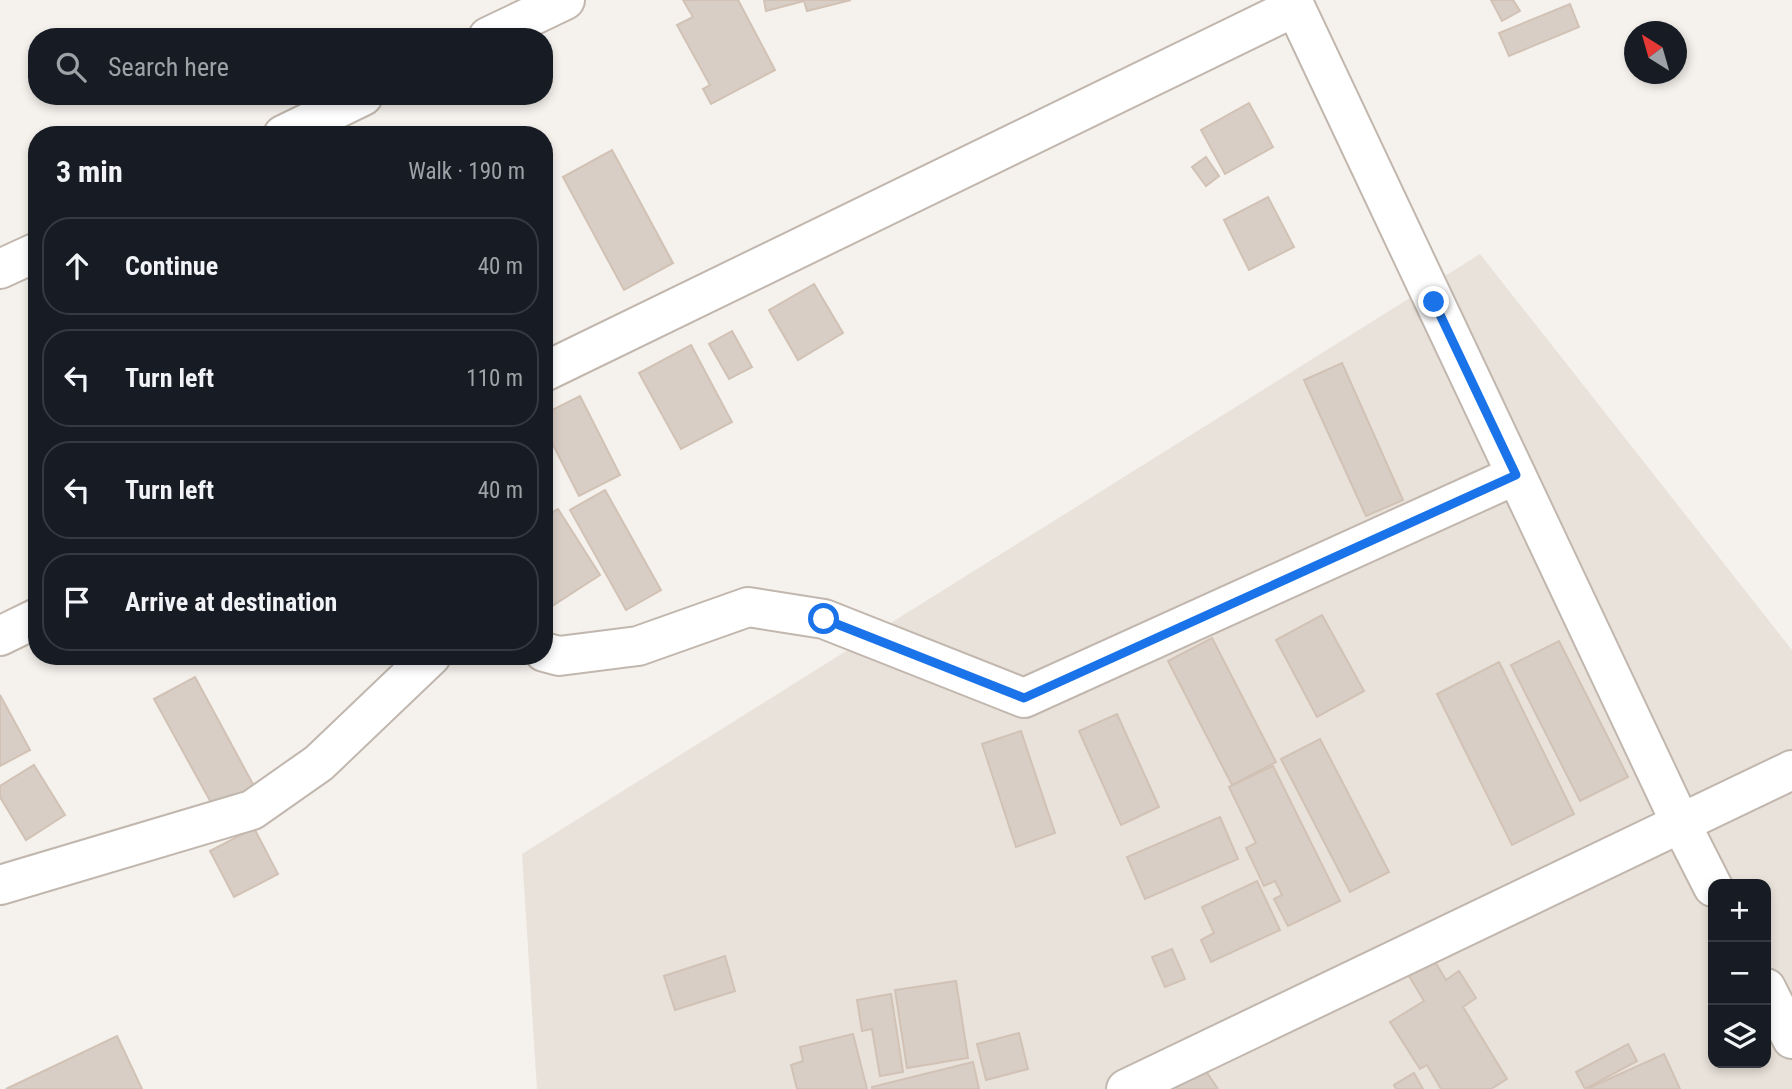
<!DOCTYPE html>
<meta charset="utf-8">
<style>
:root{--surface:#171b24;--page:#20242c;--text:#f1f3f6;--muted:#9ea1a6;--line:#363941}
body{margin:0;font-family:"Roboto Condensed",sans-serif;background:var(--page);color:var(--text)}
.controls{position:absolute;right:21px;bottom:21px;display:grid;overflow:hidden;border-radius:14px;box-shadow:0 4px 10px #0003}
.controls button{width:63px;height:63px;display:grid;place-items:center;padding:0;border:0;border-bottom:2px solid var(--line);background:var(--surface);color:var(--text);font:35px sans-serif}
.compass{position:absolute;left:1624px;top:21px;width:63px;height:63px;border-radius:50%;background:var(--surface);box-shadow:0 4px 10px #0003;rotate:323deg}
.stop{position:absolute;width:21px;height:21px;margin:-16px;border:5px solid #1a73e8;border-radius:50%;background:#fff}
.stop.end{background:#1a73e8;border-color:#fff;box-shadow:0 2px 7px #0008}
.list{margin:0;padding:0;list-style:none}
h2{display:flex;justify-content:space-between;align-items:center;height:91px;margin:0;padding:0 28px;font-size:30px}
h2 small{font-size:23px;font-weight:400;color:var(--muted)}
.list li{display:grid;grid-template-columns:46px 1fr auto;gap:21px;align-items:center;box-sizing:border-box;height:98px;margin:0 14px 14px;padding:0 14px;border:2px solid var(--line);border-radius:28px}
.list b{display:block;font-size:26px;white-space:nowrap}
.list em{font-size:23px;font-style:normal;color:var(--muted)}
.icon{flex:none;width:38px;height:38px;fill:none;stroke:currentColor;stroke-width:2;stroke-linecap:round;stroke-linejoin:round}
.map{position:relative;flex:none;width:1792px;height:1089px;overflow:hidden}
.search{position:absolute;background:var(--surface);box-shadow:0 4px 10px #0003;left:28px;top:28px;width:525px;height:77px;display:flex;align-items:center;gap:18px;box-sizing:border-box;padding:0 24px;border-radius:28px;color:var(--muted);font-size:26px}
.panel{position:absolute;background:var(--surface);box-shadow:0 4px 10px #0003;left:28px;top:126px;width:525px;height:539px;border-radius:28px}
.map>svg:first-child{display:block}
</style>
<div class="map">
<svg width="1792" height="1089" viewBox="0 0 1792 1089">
<rect width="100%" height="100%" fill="#f5f1ec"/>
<!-- residential -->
<path fill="#e9e2da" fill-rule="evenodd" d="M1480,254l312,396v439h-1255l-15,-235zM1713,884h53v179h-53z"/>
<!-- building -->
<g fill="#d9cec5" stroke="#d1c2b5" stroke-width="2">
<path d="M683,0h55l37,70 -64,34 -8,-15 7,-4 -33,-60 16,-8z"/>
<path d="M764,0h87l-44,11 -3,-10 -38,10z"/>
<path d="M1491,0h22l7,11 -18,10z"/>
<path d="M1570,4l9,23 -70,29 -10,-23z"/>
<path d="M1249,103l24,44 -48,27 -24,-44z"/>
<path d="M612,150l61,113 -49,27 -61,-113z"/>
<path d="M1206,157l13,19 -13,10 -14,-19z"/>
<path d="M1268,197l26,50 -45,23 -25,-50z"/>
<path d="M814,284l29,49 -45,27 -29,-50z"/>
<path d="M732,331l20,36 -23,12 -20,-35z"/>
<path d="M691,345l41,77 -51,27 -42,-76z"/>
<path d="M1342,363l61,137 -37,16 -62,-136z"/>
<path d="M580,396l40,79 -41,21 -35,-69v-13z"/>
<path d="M605,490l56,100 -35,20 -56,-100z"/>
<path d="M558,509l42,66 -51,33 -5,-8v-83z"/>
<path d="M1322,615l42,76 -47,26 -41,-77z"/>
<path d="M1212,638l64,124 -44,23 -64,-124z"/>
<path d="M1559,641l69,136 -48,24 -69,-136z"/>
<path d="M1499,662l75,152 -62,31 -75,-151z"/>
<path d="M195,677l59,109 -40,22 -60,-109z"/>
<path d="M0,695l30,55 -30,16z"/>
<path d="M1117,714l42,93 -38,18 -42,-94z"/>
<path d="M1021,731l34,102 -39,14 -34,-103z"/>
<path d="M1320,739l69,133 -39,20 -69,-133z"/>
<path d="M34,765l31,50 -39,25 -26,-43v-11z"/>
<path d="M1273,766l67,135 -52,25 -14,-27 8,-4 -7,-14 -11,5 -18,-38 10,-5 -27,-56z"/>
<path d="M1220,817l18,42 -93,40 -18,-42z"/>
<path d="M254,828l24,46 -44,23 -24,-46z"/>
<path d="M1257,881l23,49 -69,32 -10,-22 13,-7 -12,-26z"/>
<path d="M1172,949l13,30 -20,8 -13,-30z"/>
<path d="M1428,950l18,30 13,-9 17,27 -13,9 44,72 -16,10h-50l-14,-24 -7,4 -30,-47 34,-21 -21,-35z"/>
<path d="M725,956l10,35 -60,19 -11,-34z"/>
<path d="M956,981l12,77 -61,10 -12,-78z"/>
<path d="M891,994l12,78 -23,4 -8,-47 -10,2 -5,-31z"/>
<path d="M1019,1033l9,36 -42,11 -9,-36z"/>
<path d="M853,1034l14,55h-70l-6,-24 12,-4 -3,-14z"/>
<path d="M117,1036l25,53h-136z"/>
<path d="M1628,1044l9,17 -52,28 -9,-17z"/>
<path d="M1664,1054l16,35h-91v-1z"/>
<path d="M1199,1061l19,28h-40l-7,-10z"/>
<path d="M973,1062l6,27h-107v-2z"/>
<path d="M1414,1073l9,16h-27l-2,-4z"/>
</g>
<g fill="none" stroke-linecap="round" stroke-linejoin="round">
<!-- minor casing -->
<g stroke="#c1b7ae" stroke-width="42">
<g id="minor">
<path d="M1292,0l389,824 32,63"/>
<path d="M488,37l77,-37"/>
<path d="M283,135l80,-39"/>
<path d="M0,269l37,-17"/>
<path d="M544,372l751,-365"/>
<path d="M0,636l37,-18"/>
<path d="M544,652l15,4 79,-10 110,-39 76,12 200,79 492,-223"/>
<path d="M0,885l252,-75 67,-47 112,-107"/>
<path d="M1766,988l26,51"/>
<path d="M1126,1089l666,-319"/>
</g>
</g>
<!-- minor -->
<use href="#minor" stroke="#fff" stroke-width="38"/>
</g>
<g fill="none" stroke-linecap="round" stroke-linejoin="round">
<!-- route -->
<path stroke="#1a73e8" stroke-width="9" d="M824,619l200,79 492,-223 -82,-173"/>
</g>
</svg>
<div class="controls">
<button>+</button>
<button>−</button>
<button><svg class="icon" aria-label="layers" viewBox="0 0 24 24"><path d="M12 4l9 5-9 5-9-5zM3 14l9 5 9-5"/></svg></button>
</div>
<svg class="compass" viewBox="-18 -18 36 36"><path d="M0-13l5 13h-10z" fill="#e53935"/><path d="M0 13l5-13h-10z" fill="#9ea1a6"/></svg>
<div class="stop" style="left:824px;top:619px"></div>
<div class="stop end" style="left:1434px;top:302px"></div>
<div class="search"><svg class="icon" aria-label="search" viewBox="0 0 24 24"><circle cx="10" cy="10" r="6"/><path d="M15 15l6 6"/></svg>Search here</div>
<section class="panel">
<h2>3 min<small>Walk · 190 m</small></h2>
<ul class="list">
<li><svg class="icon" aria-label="ahead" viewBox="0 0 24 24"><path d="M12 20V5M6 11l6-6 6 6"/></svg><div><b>Continue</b></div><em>40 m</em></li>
<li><svg class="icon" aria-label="left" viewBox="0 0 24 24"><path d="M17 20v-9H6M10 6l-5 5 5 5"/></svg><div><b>Turn left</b></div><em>110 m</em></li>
<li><svg class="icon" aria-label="left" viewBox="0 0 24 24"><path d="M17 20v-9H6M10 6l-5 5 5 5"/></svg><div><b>Turn left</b></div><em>40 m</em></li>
<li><svg class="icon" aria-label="arrive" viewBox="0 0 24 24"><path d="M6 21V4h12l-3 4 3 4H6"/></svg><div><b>Arrive at destination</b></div></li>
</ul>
</section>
</div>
